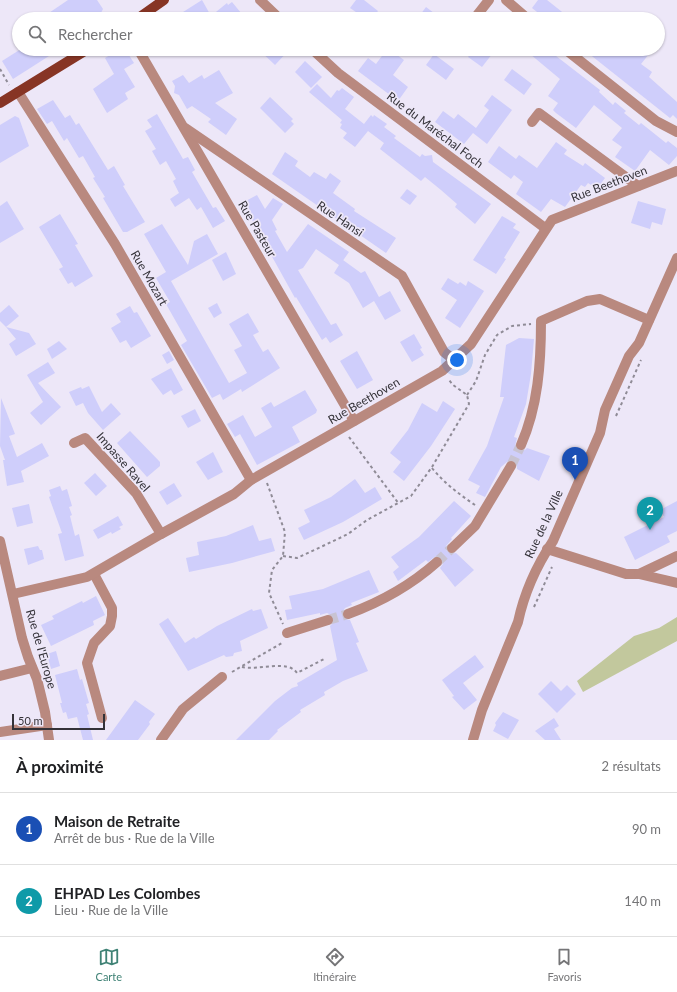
<!DOCTYPE html>
<html lang="fr">
<meta charset="utf-8">
<style>
:root{--surface:#fff;--page:#f6f6f6;--text:#202124;--muted:#757577;--line:#e0e0e0;--accent:#3f8275}
body{margin:0;font-family:Lato,sans-serif;background:var(--page);color:var(--text)}
.scale{position:absolute;left:12px;bottom:10px;width:93px;box-sizing:border-box;padding-left:4px;border:2px solid #343238;border-top:0;font-size:11px;line-height:14px;white-space:nowrap;color:#343238;-webkit-text-stroke:3px #ede7f8;paint-order:stroke}
.you{position:absolute;left:457px;top:360px;width:14px;height:14px;margin:-10px;border:3px solid #fff;border-radius:50%;background:#1a73e8;box-shadow:0 0 0 6px #1a73e833}
.badge{display:grid;place-items:center;width:26px;height:26px;border-radius:50%;background:var(--accent);color:#fff;font-size:13px;font-weight:700}
.pin{position:absolute;translate:-50% -33px;filter:drop-shadow(0 1px 2px #0008)}
.pin::after{content:'';position:absolute;top:21px;width:14px;height:12px;background:inherit;clip-path:polygon(0 0,100% 0,50% 100%)}
.list{margin:0;padding:0;list-style:none}
h2{display:flex;justify-content:space-between;align-items:center;height:52px;margin:0;padding:0 16px;font-size:17px}
h2 small{font-size:13px;font-weight:400;color:var(--muted)}
.list li{display:grid;grid-template-columns:26px 1fr auto;gap:12px;align-items:center;box-sizing:border-box;height:72px;padding:0 16px;border-top:1px solid var(--line)}
.list b{display:block;font-size:15px;white-space:nowrap}
.list p{margin:0;font-size:13px;white-space:nowrap;color:var(--muted)}
.list em{font-size:13px;font-style:normal;color:var(--muted)}
.icon{flex:none;width:22px;height:22px;fill:none;stroke:currentColor;stroke-width:2;stroke-linecap:round;stroke-linejoin:round}
.map{position:relative;flex:none;width:677px;height:740px;overflow:hidden}
.search{position:absolute;background:var(--surface);box-shadow:0 1px 3px #0004;left:12px;right:12px;top:12px;height:44px;display:flex;align-items:center;gap:10px;box-sizing:border-box;padding:0 14px;border-radius:22px;color:var(--muted);font-size:15px}
.sheet{height:196px;background:var(--surface)}
nav{display:flex;justify-content:space-around;align-items:center;box-sizing:border-box;height:56px;border-top:1px solid var(--line);background:var(--surface);font-size:11px;color:var(--muted)}
nav a{display:grid;justify-items:center;gap:2px}
nav .on{color:var(--accent)}
.map>svg:first-child{display:block}
</style>
<div class="map">
<svg width="677" height="740" viewBox="0 0 677 740">
<rect width="100%" height="100%" fill="#ede7f8"/>
<!-- green -->
<path fill="#c2c89d" d="M677,617v24l-94,51 -6,-11 57,-45 25,-8z"/>
<!-- building -->
<g fill="#cfcefb">
<path d="M68,0h29l6,9 -5,10h-58z"/>
<path d="M202,0l9,16 16,-13 1,2 4,-3 14,17h-74z"/>
<path d="M356,0h8l14,11 -6,8h-6l-16,-11z"/>
<path d="M538,0h9l24,19h-25l-14,-11z"/>
<path d="M426,7l16,12h-25z"/>
<path d="M21,49h39l-47,30 -11,-18z"/>
<path d="M120,49h5l9,14 -10,6 11,18 -10,6 3,6 -21,14 -14,-24 21,-15 -9,-16z"/>
<path d="M258,49h32l-15,16z"/>
<path d="M387,49h2l15,11 -11,15 15,12 -10,14 -40,-30 10,-13 8,6z"/>
<path d="M474,49h22l-14,18 -14,-10z"/>
<path d="M524,49h23l53,41 -1,2 14,13 2,-3 11,9 -2,2 15,12 2,-2 25,20 2,-2 9,7v8l-8,9 -19,-15 -15,21 -20,-14 7,-10 -10,-7 10,-12 -28,-23 -18,23 -20,-15 -3,-3 5,-7 -10,-7 12,-17z"/>
<path d="M583,49h25l4,3 2,-3h39l-12,15 11,8 -3,5 28,25v17l-4,-4 -3,3z"/>
<path d="M434,54l20,15 -8,11 -20,-15z"/>
<path d="M305,61l17,16 -11,11 -16,-16z"/>
<path d="M512,69l20,15 -8,11 -20,-15z"/>
<path d="M219,70l14,23 -18,10 22,16 -11,16 -18,-13 3,-3 -19,-13 -5,3 -8,-14 -5,-2 1,-7 -3,-5 11,-6 6,8 13,-8 2,4z"/>
<path d="M317,84l14,14 6,-8 2,1 3,-3 12,9 -9,12 19,15 7,-9 2,2 1,-2 13,9 -3,3 12,9 -2,2 26,19 2,-3 3,2 7,-1 1,7 58,42 -16,20 -20,-17 2,-3 -16,-14 -16,-13 -4,4 -41,-32 4,-6 -16,-12 -13,16 -12,-9 4,-5 -7,-5 2,-4 -2,-1 2,-3 -33,-28z"/>
<path d="M492,95l20,15 -25,34 -14,-11 -9,11 -29,-22 8,-11 11,8 4,-5 18,14 13,-18 -5,-4z"/>
<path d="M270,97l23,22 -2,2 3,3 -9,9 -25,-25z"/>
<path d="M53,100l12,18 5,-3 6,10 3,-2 29,47 6,-4 11,19 -2,1 22,36 -18,10h-4l-20,-34 2,-1 -12,-19 2,-1 -12,-21 -4,2 -12,-20 -3,3 -12,-20 -5,3 -10,-15z"/>
<path d="M157,114l26,45 5,-2 7,13 -3,2 21,36 3,-1 9,14 -12,7 -12,-21 -4,3 -8,-12 -14,9 -5,-8 9,-6 -6,-12 3,-2 -10,-18 -6,4 -8,-14 4,-2 -11,-18 7,-4 -5,-7z"/>
<path d="M15,116l4,2 10,28 -29,17v-38z"/>
<path d="M556,142l11,8 -3,4 19,12 2,-3 20,15 -8,11 -9,-6 -3,4 -4,-2 -16,22 -14,-8 -10,13 -25,-18 7,-12 -9,-7 -3,4 -23,-17 11,-16 17,13 3,-4 18,13z"/>
<path d="M285,152l13,9 -3,5 15,11 4,-5 12,7 4,-6 11,8 -8,12 22,16 -1,2 42,27 -10,15 -114,-79z"/>
<path d="M407,189l10,7 -7,9 -10,-7z"/>
<path d="M257,195l8,14 8,-11 10,6 -11,16 5,10 -2,1 12,21 21,-28 41,28 -7,10 1,-2 18,13 4,-2 14,26 11,-6 11,20 -16,9 -11,-19 -11,7 -14,-25 -15,-10 5,-8 -23,-16 -13,19 -5,2 33,55 5,-2 7,12 -13,8 -4,-6 -4,3 -26,-43 -1,1 -30,-54 -2,1 -7,-14 2,-1 -16,-27z"/>
<path d="M7,201l17,28 -24,14v-37z"/>
<path d="M638,201l28,8 -4,16 -10,-3 -2,7 -19,-6z"/>
<path d="M60,214l18,30 -3,1 18,31 -18,11 -3,-5 -4,2 -9,-15 4,-2 -24,-40z"/>
<path d="M502,216l14,8 -3,4 7,4 -16,26 2,1 -10,15 -23,-14z"/>
<path d="M162,224l26,41 6,-24 13,-7 11,20 -47,27 58,102 18,-10 -13,-23 8,-4 -13,-22 19,-11 11,19 -6,3 10,17 5,-3 12,19 -38,24 -1,-3 -18,11 -3,-6 -8,4 -31,-53 6,-4 -21,-37 4,-2 -14,-24 10,-6 -22,-38z"/>
<path d="M226,252l10,22 -13,7 -11,-21z"/>
<path d="M448,278l10,6 2,-2 6,4 2,-5 16,10 -24,37 -15,-10 12,-18 -16,-11z"/>
<path d="M217,303l5,10 -8,5 -6,-10z"/>
<path d="M9,305l10,11 -13,11 -6,-6v-8z"/>
<path d="M130,306l4,7 3,-1 14,24 -20,12 -5,-8 -6,3 -9,-15 10,-6 -5,-8z"/>
<path d="M6,327l23,6 7,11 -20,12 -7,-12 7,-5z"/>
<path d="M414,334l8,14 -2,1 4,6 -12,7 -12,-20z"/>
<path d="M519,338l15,1 -3,35 -5,30 -12,33 3,1 -2,8 4,5 6,-1 2,-2 23,8 -11,25 -22,-12v-6l-2,-2h-7l-7,6 -16,30 -9,-4 4,-7 -12,-6 19,-34 17,-49h-4l6,-52z"/>
<path d="M59,341l8,8 -15,10 -5,-10z"/>
<path d="M169,351l5,9 -7,4 -5,-9z"/>
<path d="M357,351l16,29 -16,9 -17,-28z"/>
<path d="M48,362l7,11 -17,10 23,24 -20,18 -11,-12 13,-11 -16,-27z"/>
<path d="M171,368l12,22 -9,5 -3,-5 -8,5 -12,-16z"/>
<path d="M89,386l13,26 9,-9 10,11 -18,16 -15,-17 -5,-10 -7,3 -7,-14 12,-5 1,2z"/>
<path d="M305,390l12,20 -1,3 -24,14 8,15 -43,23 -17,-31 -5,3 -8,-13 16,-9 12,22 17,-10 -11,-19 10,-6 3,5z"/>
<path d="M1,398l14,36 -6,2 8,21 25,-14 7,13 -28,15 3,11 -17,4 -4,-26h2l-5,-14z"/>
<path d="M443,401l12,8 -24,37 -27,35 -11,-9 8,-10 -11,-9 18,-23 14,-27 15,9z"/>
<path d="M195,409l6,12 -13,7 -7,-12z"/>
<path d="M130,431l30,31v4l-13,11 -30,-34z"/>
<path d="M213,452l10,20 -15,8 -12,-18z"/>
<path d="M95,473l12,13 -11,10 -12,-13z"/>
<path d="M355,479l10,14 10,-6 7,12 -39,23 -39,18 -6,-12 12,-6 -6,-12 27,-13z"/>
<path d="M174,483l8,13 -15,9 -8,-13z"/>
<path d="M60,486l2,5 5,-2 5,17 -3,1 3,8 -2,1 5,20 4,-2 5,22 -19,5 -7,-27 4,-1 -13,-36 2,-1 -2,-6z"/>
<path d="M454,501l17,15 -20,22 1,1 -6,7v4l5,4 5,-1 18,17 -19,17 -15,-19 3,-4 -1,-6 -6,-2 -8,6 -2,-2 -28,21 -5,-9 6,-5 -8,-10 28,-20z"/>
<path d="M677,501v30l-10,5 3,6 -35,18 -11,-23 40,-20 -4,-7z"/>
<path d="M29,504l4,19 -16,4 -5,-19z"/>
<path d="M118,516l5,9 -4,2 2,2 -9,5 -1,-2 -13,7 -5,-9z"/>
<path d="M253,525l6,16 12,-3 4,13 -43,12 -43,9 -3,-14 13,-3 -2,-13 29,-6z"/>
<path d="M38,546l2,4h2l2,9 -16,6 -4,-16z"/>
<path d="M369,570l10,22 -28,11 1,2 -7,3 -3,5 2,6 6,1 9,22 -3,1 12,28 -25,10 -19,11 1,3 -25,15 1,2 -24,18 1,1 -9,9h-33l39,-39 17,-13 6,-2 -1,-3 4,-2 36,-21 -7,-34 4,-4 -1,-6 -6,-3 -7,2v-2l-33,7 -2,-10 7,-1 -3,-13 34,-7z"/>
<path d="M96,596l9,19 -12,6 1,4 -43,21 -10,-21 13,-6 -2,-3 30,-15 1,2z"/>
<path d="M252,609l1,2 8,-2 7,19 -28,13 2,10 -8,2 -1,3 -7,1 -2,-2 -36,16 -29,-47 9,-6 17,25 9,-6 2,2 21,-13z"/>
<path d="M56,651l4,15 -9,3 -4,-15z"/>
<path d="M475,655l9,12 -21,16 14,17 -13,10 -12,-13 2,-1 -12,-16z"/>
<path d="M77,669l3,11 2,-1 7,24 -3,1 3,10 -2,1 6,25h-10l-6,-23 -9,2 -2,-7 -3,1 -3,-10h2l-7,-28z"/>
<path d="M551,681l10,10 6,-6 9,9 -19,19 -19,-19z"/>
<path d="M135,700l20,14 -6,8 1,2 -12,16h-32z"/>
<path d="M503,712l16,8 -11,19 -15,-8 3,-6 -1,-2z"/>
<path d="M554,718l5,8 -5,3 7,11h-16l-10,-9z"/>
</g>
<g fill="none" stroke-linecap="round" stroke-linejoin="round">
<!-- minor-tunnel -->
<g stroke="#c8c3d2" stroke-width="10" stroke-dasharray="10 5" stroke-linecap="butt">
<path d="M511,466l10,-21"/>
<path d="M437,562l15,-14"/>
<path d="M328,620l20,-6"/>
</g>
<!-- path -->
<g stroke="#8f8b96" stroke-width="2" stroke-dasharray="3 3" stroke-linecap="butt">
<path d="M0,69l9,16"/>
<path d="M467,395l9,-14 9,-26 12,-20 15,-9 19,-2"/>
<path d="M616,416l25,-56"/>
<path d="M349,437l50,67"/>
<path d="M432,468c12,15 27,26 43,37"/>
<path d="M267,483l18,49 -2,24 -11,14 -3,23 14,31"/>
<path d="M283,556l14,2 28,-13 23,-11 19,-14 44,-24 21,-29 37,-63 -2,-9 -14,-10 -4,-5"/>
<path d="M534,607l18,-40"/>
<path d="M242,667c16,4 46,-8 55,6l29,-15"/>
<path d="M232,672l50,-29"/>
</g>
<!-- minor -->
<g stroke="#b9897f" stroke-width="10">
<path d="M260,0l20,19"/>
<path d="M506,0l22,19"/>
<path d="M474,19l15,-19"/>
<path d="M138,49l216,372"/>
<path d="M312,49l26,24 207,155"/>
<path d="M565,49l91,72 21,11"/>
<path d="M18,92l97,152 136,236"/>
<path d="M532,122l7,-9 99,73"/>
<path d="M185,128l217,148 42,76 10,8"/>
<path d="M74,443l11,-5 51,55 25,41"/>
<path d="M521,445c17,-39 20,-81 20,-124l46,-20 13,-2 49,21"/>
<path d="M0,541l22,97 6,19 9,22 8,33 4,28"/>
<path d="M452,548l23,-22 36,-60"/>
<path d="M547,549l79,25h13l38,-18"/>
<path d="M94,574l18,34v8l-2,10 -16,17 -7,20 15,55"/>
<path d="M639,574l38,9"/>
<path d="M13,594l74,-17 74,-43 73,-40 17,-14 191,-109 29,-27 81,-124 125,-49"/>
<path d="M348,614c33,-12 62,-28 89,-52"/>
<path d="M287,633l41,-13"/>
<path d="M0,676l32,-8"/>
<path d="M0,732l47,-7"/>
<path d="M161,740l22,-31 39,-32"/>
<path d="M473,740l9,-30 36,-88c6,-28 19,-57 35,-81l47,-108 5,-23 24,-54 10,-13 38,-85"/>
</g>
<!-- major -->
<g stroke="#873525" stroke-width="10">
<path d="M137,19l27,-19"/>
<path d="M0,103l88,-54"/>
</g>
</g>
<g text-anchor="middle" stroke-width="3.5" stroke-linejoin="round" paint-order="stroke">
<!-- street labels -->
<g font-size="12" fill="#343238" stroke="#ede7f8">
<text transform="translate(435 130) rotate(37)" y="4">Rue du Maréchal Foch</text>
<text transform="translate(609 184) rotate(-21)" y="4">Rue Beethoven</text>
<text transform="translate(340 219) rotate(34)" y="4">Rue Hansi</text>
<text transform="translate(257 229) rotate(60)" y="4">Rue Pasteur</text>
<text transform="translate(149 278) rotate(60)" y="4">Rue Mozart</text>
<text transform="translate(364 401) rotate(-30)" y="4">Rue Beethoven</text>
<text transform="translate(123 462) rotate(49)" y="4">Impasse Ravel</text>
<text transform="translate(544 524) rotate(-65)" y="4">Rue de la Ville</text>
<text transform="translate(41 649) rotate(74)" y="4">Rue de l'Europe</text>
</g>
</g>
</svg>
<div class="scale">50 m</div>
<div class="you"></div>
<div class="pin badge" style="left:575px;top:480px;background:#1a4fb4">1</div>
<div class="pin badge" style="left:650px;top:530px;background:#0f9aa8">2</div>
<div class="search"><svg class="icon" aria-label="search" viewBox="0 0 24 24"><circle cx="10" cy="10" r="6"/><path d="M15 15l6 6"/></svg>Rechercher</div>
</div>
<section class="sheet">
<h2>À proximité<small>2 résultats</small></h2>
<ul class="list">
<li><span class="badge" style="background:#1a4fb4">1</span><div><b>Maison de Retraite</b><p>Arrêt de bus · Rue de la Ville</p></div><em>90 m</em></li>
<li><span class="badge" style="background:#0f9aa8">2</span><div><b>EHPAD Les Colombes</b><p>Lieu · Rue de la Ville</p></div><em>140 m</em></li>
</ul>
</section>
<nav>
<a class="on"><svg class="icon" aria-label="map" viewBox="0 0 24 24"><path d="M3 6l6-2 6 2 6-2v14l-6 2-6-2-6 2zM9 4v14M15 6v14"/></svg>Carte</a>
<a><svg class="icon" aria-label="directions" viewBox="0 0 24 24"><path d="M12 3l9 9-9 9-9-9zM9 14v-3h6M13 9l2 2-2 2"/></svg>Itinéraire</a>
<a><svg class="icon" aria-label="saved" viewBox="0 0 24 24"><path d="M7 4h10v16l-5-4-5 4z"/></svg>Favoris</a>
</nav>
